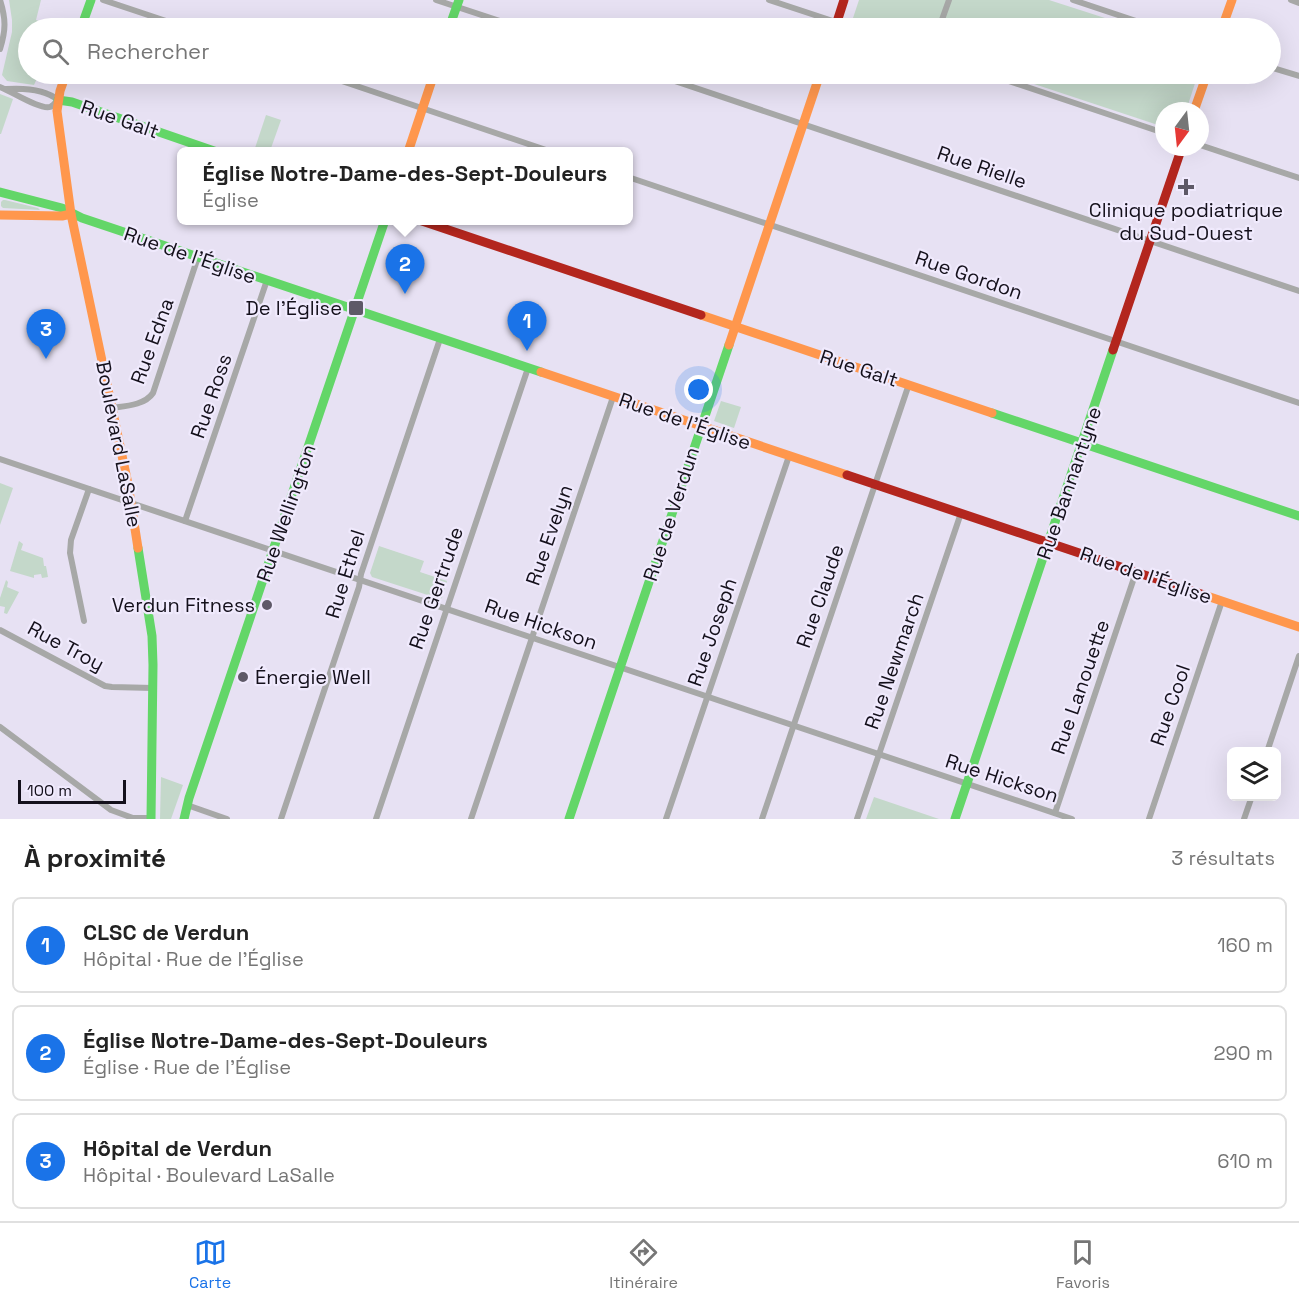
<!DOCTYPE html>
<html lang="fr">
<meta charset="utf-8">
<style>
:root{--surface:#fff;--page:#f2f2f2;--text:#222;--muted:#767676;--line:#e0e0e0;--accent:#1a73e8}
body{margin:0;font-family:"Space Grotesk",sans-serif;background:var(--page);color:var(--text)}
.controls{position:absolute;right:18px;bottom:18px;display:grid;overflow:hidden;border-radius:9px;box-shadow:0 6px 24px #0002}
.controls button{width:54px;height:54px;display:grid;place-items:center;padding:0;border:0;border-bottom:2px solid var(--line);background:var(--surface);color:var(--text);font:30px sans-serif}
.compass{position:absolute;left:1155px;top:102px;width:54px;height:54px;border-radius:50%;background:var(--surface);box-shadow:0 6px 24px #0002;rotate:195deg}
.scale{position:absolute;left:18px;bottom:15px;width:108px;box-sizing:border-box;padding-left:6px;border:3px solid #14101b;border-top:0;font-size:16px;line-height:21px;white-space:nowrap;color:#14101b;-webkit-text-stroke:4px #f0eafd;paint-order:stroke}
.you{position:absolute;left:699px;top:390px;width:21px;height:21px;margin:-15px;border:4px solid #fff;border-radius:50%;background:#1a73e8;box-shadow:0 0 0 9px #1a73e833}
.badge{display:grid;place-items:center;width:39px;height:39px;border-radius:50%;background:var(--accent);color:#fff;font-size:20px;font-weight:700}
.pin{position:absolute;translate:-50% -50px;filter:drop-shadow(0 2px 3px #0008)}
.pin::after{content:'';position:absolute;top:32px;width:21px;height:18px;background:inherit;clip-path:polygon(0 0,100% 0,50% 100%)}
.popup{position:absolute;left:177px;top:147px;width:456px;height:78px;box-sizing:border-box;display:grid;place-content:center;border-radius:9px;background:var(--surface);filter:drop-shadow(0 2px 4px #0005);font-size:20px;white-space:nowrap;color:var(--muted)}
.popup b{font-size:22px;color:var(--text)}
.popup::after{content:'';position:absolute;left:50%;top:100%;margin-left:-12px;border:12px solid transparent;border-top-color:var(--surface)}
.list{margin:0;padding:0;list-style:none}
h2{display:flex;justify-content:space-between;align-items:center;height:78px;margin:0;padding:0 24px;font-size:26px}
h2 small{font-size:20px;font-weight:400;color:var(--muted)}
.list li{display:grid;grid-template-columns:39px 1fr auto;gap:18px;align-items:center;box-sizing:border-box;height:96px;margin:0 12px 12px;padding:0 12px;border:2px solid var(--line);border-radius:9px}
.list b{display:block;font-size:22px;white-space:nowrap}
.list p{margin:0;font-size:20px;white-space:nowrap;color:var(--muted)}
.list em{font-size:20px;font-style:normal;color:var(--muted)}
.icon{flex:none;width:33px;height:33px;fill:none;stroke:currentColor;stroke-width:2;stroke-linecap:round;stroke-linejoin:round}
.map{position:relative;flex:none;width:1299px;height:819px;overflow:hidden}
.search{position:absolute;background:var(--surface);box-shadow:0 6px 24px #0002;left:18px;right:18px;top:18px;height:66px;display:flex;align-items:center;gap:15px;box-sizing:border-box;padding:0 21px;border-radius:33px;color:var(--muted);font-size:22px}
.sheet{height:402px;background:var(--surface)}
nav{display:flex;justify-content:space-around;align-items:center;box-sizing:border-box;height:84px;border-top:2px solid var(--line);background:var(--surface);font-size:16px;color:var(--muted)}
nav a{display:grid;justify-items:center;gap:3px}
nav .on{color:var(--accent)}
.map>svg:first-child{display:block}
</style>
<div class="map">
<svg width="1299" height="819" viewBox="0 0 1299 819">
<rect width="100%" height="100%" fill="#e7e1f3"/>
<!-- green -->
<g fill="#c4d8ca">
<path d="M9,0h32l-5,20 14,5 -2,3h-20v46h11l-5,11 -27,-4 -5,-6 10,-43v-12z"/>
<path d="M859,0h190l87,28h-260l-22,-8 -1,-2z"/>
<path d="M1004,74h194l-12,37h-22v16z"/>
<path d="M0,94l13,5 -12,35h-1z"/>
<path d="M266,115l15,5 -11,31h-16z"/>
<path d="M5,200l33,8 2,2 -37,-2 -2,-2v-4l2,-2z"/>
<path d="M721,401l20,6 -7,21 -20,-7z"/>
<path d="M0,483l13,5 -13,37z"/>
<path d="M19,541l4,3 -2,6 22,8 1,8h2l2,11 -6,1 -1,-4 -7,1v3l-24,-7z"/>
<path d="M379,546l45,15 -4,11 27,9 -5,17 -2,1 -68,-22 -2,-4z"/>
<path d="M6,580l2,2 -1,5 12,5 -12,22 -3,-1 1,-6 -5,-1v-8z"/>
<path d="M161,777l22,8 -12,34h-11z"/>
<path d="M874,797l65,22h-73z"/>
</g>
<g fill="none" stroke-linecap="round" stroke-linejoin="round">
<!-- street -->
<g stroke="#a7a8a7" stroke-width="6">
<path d="M103,0l84,28"/>
<path d="M436,0l85,28"/>
<path d="M769,0l85,28"/>
<path d="M1073,0l84,28"/>
<path d="M1291,0l8,3"/>
<path d="M939,28l10,-28"/>
<path d="M0,49c6,-19 6,-30 0,-49"/>
<path d="M1270,67l29,9"/>
<path d="M321,74l231,78"/>
<path d="M654,74l645,217"/>
<path d="M988,74l176,59"/>
<path d="M0,87c11,4 40,23 50,20 3,-1 6,-5 8,-7 -13,-11 -36,-12 -52,-11"/>
<path d="M1200,145l99,33"/>
<path d="M628,177l671,226"/>
<path d="M112,408c14,-2 33,-3 41,-15l45,-136"/>
<path d="M0,459l1072,360"/>
<path d="M185,521l82,-241"/>
<path d="M84,621l-14,-68 1,-13 18,-51"/>
<path d="M0,630l105,56 7,1 41,1"/>
<path d="M0,727l111,83 22,8h18"/>
<path d="M1267,752l32,-96"/>
<path d="M187,805l40,14"/>
<path d="M1055,813l81,-241"/>
<path d="M281,819l78,-232 2,-13 79,-235"/>
<path d="M376,819l152,-451"/>
<path d="M471,819l142,-422"/>
<path d="M666,819l123,-363"/>
<path d="M762,819l147,-435"/>
<path d="M857,819l104,-306"/>
<path d="M1149,819l73,-218"/>
<path d="M1244,819l8,-23"/>
</g>
<!-- fast -->
<g stroke="#63d668" stroke-width="9">
<path d="M81,28l10,-28"/>
<path d="M449,28l10,-28"/>
<path d="M58,100l14,2 145,50"/>
<path d="M0,192l62,16 20,10 459,154"/>
<path d="M992,413l307,103"/>
<path d="M138,548l14,88 1,29 -2,154"/>
<path d="M184,819l5,-21 196,-578"/>
<path d="M569,819l160,-474"/>
<path d="M955,819l158,-469"/>
</g>
<!-- slow -->
<g stroke="#ff974d" stroke-width="9">
<path d="M1222,28l10,-28"/>
<path d="M66,74l-6,17 -3,20 14,103 57,270 10,64"/>
<path d="M1194,111l13,-37"/>
<path d="M408,152l26,-78"/>
<path d="M0,215l62,1 9,-2"/>
<path d="M701,315l291,98"/>
<path d="M729,345l91,-271"/>
<path d="M541,372l306,103"/>
<path d="M1207,596l92,31"/>
</g>
<!-- jam -->
<g stroke="#b3261e" stroke-width="9">
<path d="M835,28l9,-28"/>
<path d="M419,220l282,95"/>
<path d="M1113,350l69,-203"/>
<path d="M847,475l360,121"/>
</g>
</g>
<!-- markers -->
<g fill="#5e5967" stroke="#f0eafd" stroke-width="2">
<path d="M1183 178h6v6h6v6h-6v6h-6v-6h-6v-6h6z"/>
<rect x="348" y="300" width="16" height="16" rx="3"/>
<circle cx="267" cy="605" r="6"/>
<circle cx="243" cy="677" r="6"/>
</g>
<g text-anchor="middle" stroke-width="4.5" stroke-linejoin="round" paint-order="stroke">
<!-- street labels -->
<g font-size="20" fill="#14101b" stroke="#f0eafd">
<text transform="translate(120 119) rotate(19)" y="7">Rue Galt</text>
<text transform="translate(982 167) rotate(19)" y="7">Rue Rielle</text>
<text transform="translate(190 255) rotate(19)" y="7">Rue de l'Église</text>
<text transform="translate(969 275) rotate(19)" y="7">Rue Gordon</text>
<text transform="translate(152 341) rotate(-70)" y="7">Rue Edna</text>
<text transform="translate(859 368) rotate(18)" y="7">Rue Galt</text>
<text transform="translate(211 396) rotate(-71)" y="7">Rue Ross</text>
<text transform="translate(685 421) rotate(19)" y="7">Rue de l'Église</text>
<text transform="translate(119 444) rotate(79)" y="7">Boulevard LaSalle</text>
<text transform="translate(1069 483) rotate(-71)" y="7">Rue Bannantyne</text>
<text transform="translate(286 513) rotate(-71)" y="7">Rue Wellington</text>
<text transform="translate(671 514) rotate(-72)" y="7">Rue de Verdun</text>
<text transform="translate(549 535) rotate(-71)" y="7">Rue Evelyn</text>
<text transform="translate(345 574) rotate(-73)" y="7">Rue Ethel</text>
<text transform="translate(1146 575) rotate(19)" y="7">Rue de l'Église</text>
<text transform="translate(436 588) rotate(-71)" y="7">Rue Gertrude</text>
<text transform="translate(820 596) rotate(-71)" y="7">Rue Claude</text>
<text transform="translate(541 624) rotate(19)" y="7">Rue Hickson</text>
<text transform="translate(712 632) rotate(-71)" y="7">Rue Joseph</text>
<text transform="translate(66 646) rotate(28)" y="7">Rue Troy</text>
<text transform="translate(894 661) rotate(-71)" y="7">Rue Newmarch</text>
<text transform="translate(1080 687) rotate(-71)" y="7">Rue Lanouette</text>
<text transform="translate(1170 705) rotate(-71)" y="7">Rue Cool</text>
<text transform="translate(1002 778) rotate(18)" y="7">Rue Hickson</text>
</g>
<!-- poi labels -->
<g font-size="20" fill="#14101b" stroke="#f0eafd" text-anchor="end">
<text x="1186" y="217" text-anchor="middle">Clinique podiatrique<tspan x="1186" dy="23">du Sud-Ouest</tspan></text>
<text x="342" y="315">De l'Église</text>
<text x="255" y="612">Verdun Fitness</text>
<text x="255" y="684" text-anchor="start">Énergie Well</text>
</g>
</g>
</svg>
<div class="controls">
<button><svg class="icon" aria-label="layers" viewBox="0 0 24 24"><path d="M12 4l9 5-9 5-9-5zM3 14l9 5 9-5"/></svg></button>
</div>
<svg class="compass" viewBox="-18 -18 36 36"><path d="M0-13l5 13h-10z" fill="#e53935"/><path d="M0 13l5-13h-10z" fill="#767676"/></svg>
<div class="scale">100 m</div>
<div class="you"></div>
<div class="pin badge" style="left:527px;top:351px">1</div>
<div class="pin badge" style="left:405px;top:294px">2</div>
<div class="popup"><b>Église Notre-Dame-des-Sept-Douleurs</b>Église</div>
<div class="pin badge" style="left:46px;top:359px">3</div>
<div class="search"><svg class="icon" aria-label="search" viewBox="0 0 24 24"><circle cx="10" cy="10" r="6"/><path d="M15 15l6 6"/></svg>Rechercher</div>
</div>
<section class="sheet">
<h2>À proximité<small>3 résultats</small></h2>
<ul class="list">
<li><span class="badge">1</span><div><b>CLSC de Verdun</b><p>Hôpital · Rue de l'Église</p></div><em>160 m</em></li>
<li><span class="badge">2</span><div><b>Église Notre-Dame-des-Sept-Douleurs</b><p>Église · Rue de l'Église</p></div><em>290 m</em></li>
<li><span class="badge">3</span><div><b>Hôpital de Verdun</b><p>Hôpital · Boulevard LaSalle</p></div><em>610 m</em></li>
</ul>
</section>
<nav>
<a class="on"><svg class="icon" aria-label="map" viewBox="0 0 24 24"><path d="M3 6l6-2 6 2 6-2v14l-6 2-6-2-6 2zM9 4v14M15 6v14"/></svg>Carte</a>
<a><svg class="icon" aria-label="directions" viewBox="0 0 24 24"><path d="M12 3l9 9-9 9-9-9zM9 14v-3h6M13 9l2 2-2 2"/></svg>Itinéraire</a>
<a><svg class="icon" aria-label="saved" viewBox="0 0 24 24"><path d="M7 4h10v16l-5-4-5 4z"/></svg>Favoris</a>
</nav>
